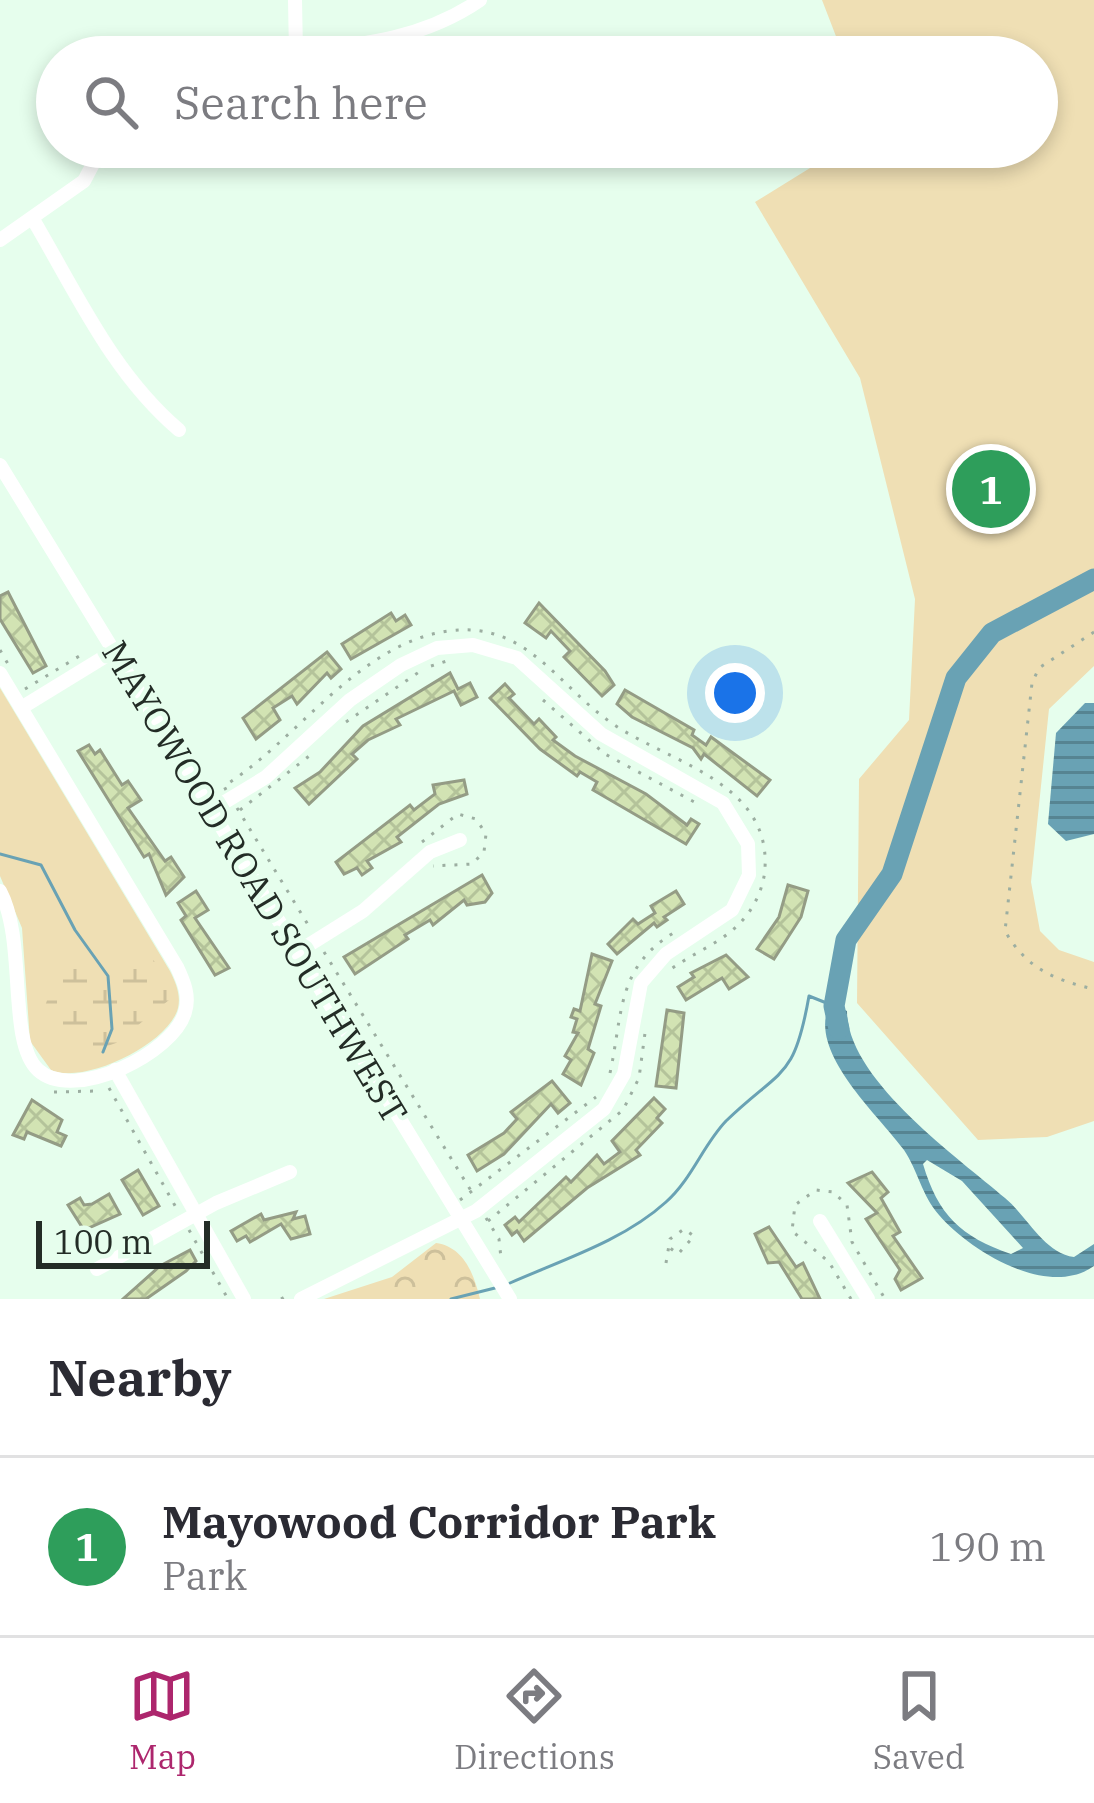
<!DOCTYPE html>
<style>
:root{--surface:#fff;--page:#f2f2f3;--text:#2b2b33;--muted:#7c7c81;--line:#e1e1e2;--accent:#ad266d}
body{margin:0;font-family:"IBM Plex Serif",serif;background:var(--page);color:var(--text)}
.scale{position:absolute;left:36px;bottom:30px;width:174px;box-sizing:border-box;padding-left:12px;border:6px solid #232c26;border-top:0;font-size:33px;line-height:42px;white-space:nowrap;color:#232c26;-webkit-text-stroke:9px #e6feed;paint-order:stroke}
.you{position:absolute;left:735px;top:693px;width:42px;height:42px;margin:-30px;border:9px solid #fff;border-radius:50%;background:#1a73e8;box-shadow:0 0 0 18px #1a73e833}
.badge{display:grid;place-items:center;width:78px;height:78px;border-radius:50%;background:var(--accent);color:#fff;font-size:39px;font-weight:700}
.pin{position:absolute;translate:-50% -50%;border:6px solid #fff;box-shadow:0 3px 12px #0006}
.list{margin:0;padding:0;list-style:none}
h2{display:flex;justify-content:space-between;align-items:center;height:156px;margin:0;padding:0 48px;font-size:51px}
h2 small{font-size:39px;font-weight:400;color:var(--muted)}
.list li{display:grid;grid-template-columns:78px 1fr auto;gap:36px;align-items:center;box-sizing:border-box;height:180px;padding:0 48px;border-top:3px solid var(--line)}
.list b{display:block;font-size:45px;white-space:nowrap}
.list p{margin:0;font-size:39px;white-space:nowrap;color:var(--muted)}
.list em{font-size:39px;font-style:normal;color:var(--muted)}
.icon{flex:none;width:66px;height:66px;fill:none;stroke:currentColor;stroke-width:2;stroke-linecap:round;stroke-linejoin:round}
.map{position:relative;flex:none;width:1094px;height:1299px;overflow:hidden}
.search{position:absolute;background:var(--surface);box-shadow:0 6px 18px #0003;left:36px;right:36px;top:36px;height:132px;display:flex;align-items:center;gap:30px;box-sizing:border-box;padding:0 42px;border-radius:66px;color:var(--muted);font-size:45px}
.sheet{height:336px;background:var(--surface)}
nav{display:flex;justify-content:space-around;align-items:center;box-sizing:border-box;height:168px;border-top:3px solid var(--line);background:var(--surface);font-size:33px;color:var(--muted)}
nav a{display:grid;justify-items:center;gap:6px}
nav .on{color:var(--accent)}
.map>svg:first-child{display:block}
</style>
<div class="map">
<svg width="1094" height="1299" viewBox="0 0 1094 1299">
<defs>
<pattern id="forest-crowns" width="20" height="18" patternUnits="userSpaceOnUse" patternTransform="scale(3)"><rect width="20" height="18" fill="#efdfb4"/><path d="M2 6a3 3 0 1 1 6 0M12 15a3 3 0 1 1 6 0" fill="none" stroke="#cdc09b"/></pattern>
<pattern id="wetland-marsh" width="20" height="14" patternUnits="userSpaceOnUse" patternTransform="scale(3)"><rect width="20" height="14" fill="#efdfb4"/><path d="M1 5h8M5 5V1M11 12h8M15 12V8" fill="none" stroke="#cdc09b"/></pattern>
<pattern id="water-rules" width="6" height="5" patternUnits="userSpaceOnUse" patternTransform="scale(3)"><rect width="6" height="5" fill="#69a2b4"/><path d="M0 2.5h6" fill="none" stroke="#568492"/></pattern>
<pattern id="building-cross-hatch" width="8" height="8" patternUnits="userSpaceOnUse" patternTransform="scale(3)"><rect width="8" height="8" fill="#d2e3b3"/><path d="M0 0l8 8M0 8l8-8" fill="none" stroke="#b4c39a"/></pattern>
</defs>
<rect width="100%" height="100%" fill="#e6feed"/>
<!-- green -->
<g fill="#efdfb4">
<path d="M822,0h272v666l-45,43 -18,173 9,49 19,19 35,12v159l-47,16 -69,3 -121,-137 2,-224 50,-59 6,-121 -55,-221 -105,-176 89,-55h193v-90h-193z"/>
<path d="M0,688l170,283c6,12 11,24 8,37 -9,36 -94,77 -127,62l-21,-29 -8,-113 -22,-52z"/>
</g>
<!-- forest -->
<path fill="url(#forest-crowns)" d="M436,1243c28,4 38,31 44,56h-156l68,-22z"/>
<!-- wetland -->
<path fill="url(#wetland-marsh)" d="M64,951l16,3 32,35 14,-28 18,-9 20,18 5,30 -53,43 -35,12 -37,-31 -2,-9z"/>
<!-- water -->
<g fill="url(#water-rules)" fill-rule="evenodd">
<path d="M1085,703h9v131l-28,7 -18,-17 8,-91z"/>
<path d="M831,1002l16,9c0,68 110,146 158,187 22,18 39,55 69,59l20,-13v22c-46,33 -124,-15 -155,-51 -17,-19 -21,-44 -35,-65 -27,-37 -100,-101 -73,-148zM927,1160l35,21 61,67 -12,6c-50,-17 -73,-39 -88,-90z"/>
</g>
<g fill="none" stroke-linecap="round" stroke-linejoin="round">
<!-- stream -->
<g stroke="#69a2b4" stroke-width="3">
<path d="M0,854l41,11 34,65 33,46 4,53 -9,23"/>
<path d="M510,1283c52,-23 113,-42 156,-81 26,-23 37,-57 60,-81 56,-54 68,-40 83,-125l20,8"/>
<path d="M451,1299l44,-11"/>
</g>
<!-- river -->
<path stroke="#69a2b4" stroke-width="21" d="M839,1029l-5,-23 12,-66 46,-66 64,-196 36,-45 102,-54"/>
</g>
<!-- building -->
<g fill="url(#building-cross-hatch)" stroke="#949c85" stroke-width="3">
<path d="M8,592l38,74 -13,7 -33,-54v-23z"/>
<path d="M539,603l66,68 9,14 -12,11 -38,-39 6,-6 -19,-20 -5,7 -21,-15z"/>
<path d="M391,613l5,8 9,-6 6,10 -60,34 -9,-15z"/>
<path d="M327,652l14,17 -10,9 -4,-5 -30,31 -5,-8 -19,12 7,12 -24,19 -13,-21z"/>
<path d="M450,673l8,16 12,-6 7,14 -16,8 -7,-14 -58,28 4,6 -32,15 -16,14 5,5 -48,45 -14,-16 25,-16 43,-46z"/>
<path d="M505,684l9,10 -5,4 25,26 5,-5 17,18 -3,3 22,16 71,38 41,31 4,-6 8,5 -13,20 -93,-54 4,-8 -17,-10 -3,4 -37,-27 -50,-51z"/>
<path d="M625,690l69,40 -2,5 14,10 5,-8 59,43 -13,16 -53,-42 -3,5 -8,-11 -61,-31 -15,-13z"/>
<path d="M89,745l6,9 5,-4 22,35 6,-4 13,19 -13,8 37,53 6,-4 13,20 -18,18 -17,-41 -5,3 -66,-106z"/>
<path d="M464,780l3,14 -28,10 -42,33 4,5 -34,19 5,7 -10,7 -5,-7 -13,6 -8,-12 74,-57 4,5 21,-16 -2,-9z"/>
<path d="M482,875l10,18 -7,9 -18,3 -3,-5 -31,25 -3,-5 -25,15 3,4 -53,35 -11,-17z"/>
<path d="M788,885l20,6 -7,26 -27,42 -17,-10 22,-32z"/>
<path d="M196,891l12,19 -13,8 34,50 -14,7 -34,-55 5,-4 -8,-13z"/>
<path d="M676,891l8,13 -20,13 3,3 -10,7 -3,-4 -37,31 -9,-10 25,-25 5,5 17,-11 -4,-7z"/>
<path d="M592,954l20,7 -17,43 6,2 -13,43 6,4 -13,32 -18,-11 8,-14 -6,-4 13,-23 -5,-1 4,-13 -6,-2 3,-8 6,2z"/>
<path d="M726,955l22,22 -19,12 -7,-11 -36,22 -8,-13 16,-10 -3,-4z"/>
<path d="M667,1010l17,3 -8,75 -20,-2z"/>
<path d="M552,1081l18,22 -12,10 -7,-9 -47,50 -27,17 -9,-16 36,-22 13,-14 -6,-7z"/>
<path d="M654,1098l11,11 -8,9 5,5 -26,27 4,5 -53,33 -63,53 -7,-10 -5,4 -7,-10 10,-8 4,5 47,-45 5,5 26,-27 7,9 16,-12 -8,-11z"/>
<path d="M32,1100l30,20 -5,12 9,4 -5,10 -34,-14 -3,7 -11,-4z"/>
<path d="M138,1170l21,36 -16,9 -21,-35z"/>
<path d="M872,1172l16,20 -7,6 19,34 -7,4 29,42 -21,12 -6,-11 5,-9 -34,-51 11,-6 -29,-30z"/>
<path d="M109,1194l11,20 -36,16 -16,-25 12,-7 4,7 8,-1z"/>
<path d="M296,1212l-3,7 12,-3 5,18 -19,5 -10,-15 -31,18 -4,-6 -9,5 -6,-10 30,-17 3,6z"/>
<path d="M769,1227l27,40 7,-4 17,36h-18l-23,-37 -11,1 -13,-29z"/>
<path d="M190,1250l6,11 -10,10 -40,28h-23l37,-33z"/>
</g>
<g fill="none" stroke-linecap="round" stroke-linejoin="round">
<!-- path -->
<g stroke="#9caea1" stroke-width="3" stroke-dasharray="3 9" stroke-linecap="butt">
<path d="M1094,632l-55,36 -7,15 -27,248c21,37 49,49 89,58"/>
<path d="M0,650l8,14"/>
<path d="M431,666l19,-6"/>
<path d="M25,689l61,-37"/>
<path d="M543,700l62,54 93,50"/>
<path d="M346,722l76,-52"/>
<path d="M226,790l-2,-4c73,-45 133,-142 224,-155 80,-11 110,57 168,95 56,37 154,57 149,142 -1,20 -12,43 -27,57 -19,19 -47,29 -68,45"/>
<path d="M237,808l73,120"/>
<path d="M240,810l73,-57"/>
<path d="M422,842l36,-28 18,5 10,15 -2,18 -12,12 -39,2"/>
<path d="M324,952l149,242"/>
<path d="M610,1073c13,-59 6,-106 65,-141"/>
<path d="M109,1088l69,123"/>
<path d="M54,1092l43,-1"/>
<path d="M460,1200l136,-103"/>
<path d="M486,1218l13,21 2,19"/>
<path d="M488,1221l135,-111 16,-32 6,-45"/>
<path d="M189,1230l39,69"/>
<path d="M666,1263l4,-24 14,-10 10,7 -16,18 -8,-6"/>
<path d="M281,1299l9,-5"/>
<path d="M851,1299l-22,-37 -37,-31 3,-26 21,-15 17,2 14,13 5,37 33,57"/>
</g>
<!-- minor -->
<g stroke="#fff" stroke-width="14">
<path d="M295,0l1,53"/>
<path d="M257,57c78,-11 155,-10 223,-57"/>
<path d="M34,221c43,73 79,153 145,209"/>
<path d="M0,240l84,-59 18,-34"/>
<path d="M0,465l510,834"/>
<path d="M0,673l177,294c7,15 13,29 8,45 -11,41 -111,91 -147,58 -31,-29 -11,-129 -38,-179"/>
<path d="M21,708l93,-57"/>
<path d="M210,811l56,-34 84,-77 51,-35 36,-17 36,-3 44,13 84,76 122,69 25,41 1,31 -17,35 -66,44 -25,29 -17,91 -20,35 -128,102 -175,88"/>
<path d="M296,953l67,-42 67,-59 30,-12"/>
<path d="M115,1070l129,229"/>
<path d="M820,1221l48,78"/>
<path d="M97,1269l119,-66 74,-31"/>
</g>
</g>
<g text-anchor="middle" stroke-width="9" stroke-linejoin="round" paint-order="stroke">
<!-- street labels -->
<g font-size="36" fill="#232c26" stroke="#e6feed">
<text transform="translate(255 882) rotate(59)" y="13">MAYOWOOD ROAD SOUTHWEST</text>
</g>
</g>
</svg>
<div class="scale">100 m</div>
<div class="you"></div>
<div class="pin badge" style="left:991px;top:489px;background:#2e9e5b">1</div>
<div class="search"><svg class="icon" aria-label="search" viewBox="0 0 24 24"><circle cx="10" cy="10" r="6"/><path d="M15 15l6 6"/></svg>Search here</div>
</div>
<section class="sheet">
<h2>Nearby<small></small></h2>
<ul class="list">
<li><span class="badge" style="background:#2e9e5b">1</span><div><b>Mayowood Corridor Park</b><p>Park</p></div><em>190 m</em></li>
</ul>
</section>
<nav>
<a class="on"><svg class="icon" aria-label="map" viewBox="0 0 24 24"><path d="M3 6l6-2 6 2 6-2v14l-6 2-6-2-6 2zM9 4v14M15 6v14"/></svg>Map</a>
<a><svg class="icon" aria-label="directions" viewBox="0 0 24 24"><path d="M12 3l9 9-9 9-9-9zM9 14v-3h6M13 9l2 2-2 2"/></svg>Directions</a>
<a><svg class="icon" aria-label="saved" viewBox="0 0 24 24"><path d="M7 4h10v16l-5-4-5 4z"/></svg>Saved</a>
</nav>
